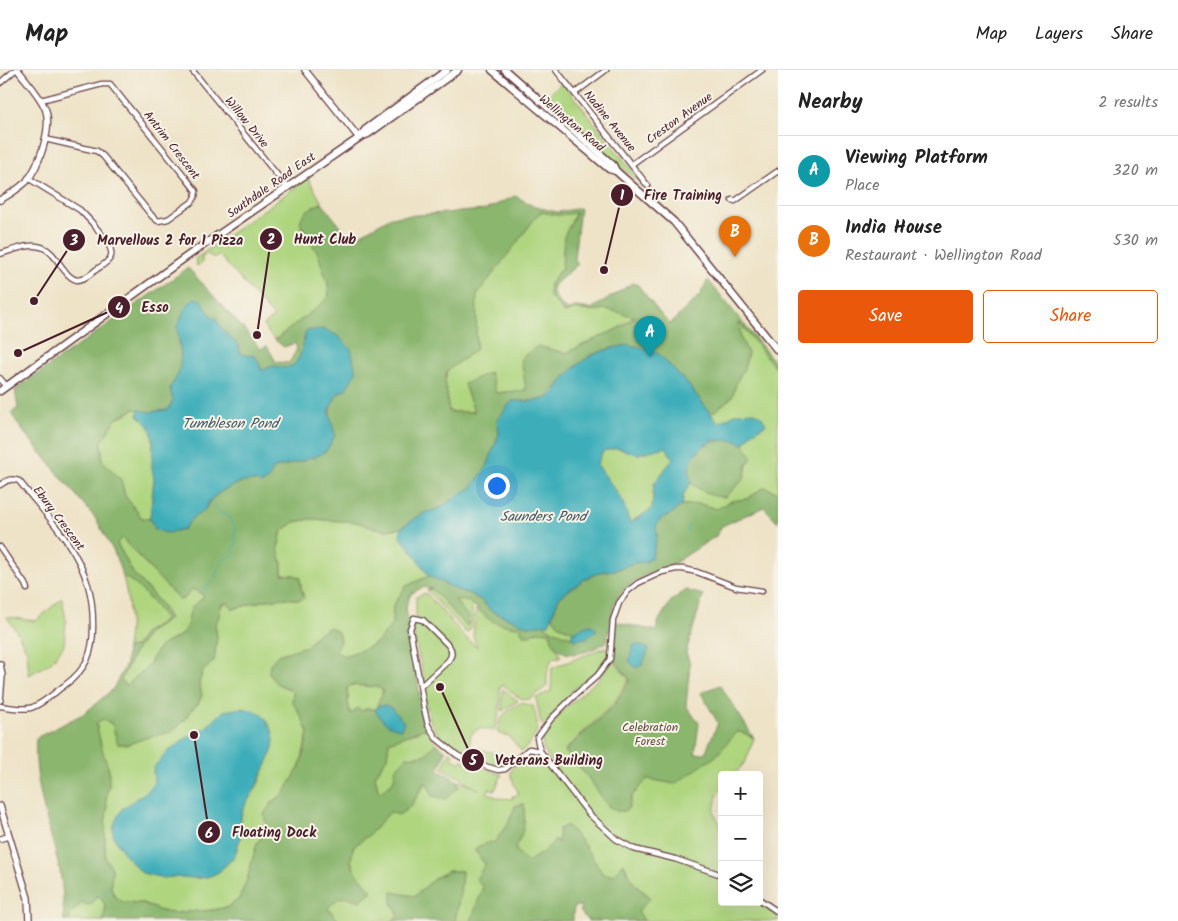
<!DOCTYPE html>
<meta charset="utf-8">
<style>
:root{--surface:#fff;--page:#f6f6f6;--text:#222;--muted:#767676;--line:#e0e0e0;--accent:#ea580c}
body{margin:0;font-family:Kalam,sans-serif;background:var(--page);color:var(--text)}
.controls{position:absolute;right:15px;bottom:15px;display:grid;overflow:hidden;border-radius:5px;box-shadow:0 5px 20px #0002}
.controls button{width:45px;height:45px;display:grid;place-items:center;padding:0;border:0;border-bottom:1px solid var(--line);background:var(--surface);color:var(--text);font:25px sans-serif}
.you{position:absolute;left:496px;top:415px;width:18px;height:18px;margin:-12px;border:4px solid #fff;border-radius:50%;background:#1a73e8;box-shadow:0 0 0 8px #1a73e833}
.badge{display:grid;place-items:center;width:32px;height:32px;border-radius:50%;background:var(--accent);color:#fff;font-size:16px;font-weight:700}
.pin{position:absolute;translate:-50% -41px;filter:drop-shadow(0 1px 2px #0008)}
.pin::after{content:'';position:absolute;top:26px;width:18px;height:15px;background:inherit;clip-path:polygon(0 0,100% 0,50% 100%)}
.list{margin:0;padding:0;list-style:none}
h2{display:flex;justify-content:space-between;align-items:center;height:65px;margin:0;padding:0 20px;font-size:21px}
h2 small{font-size:16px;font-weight:400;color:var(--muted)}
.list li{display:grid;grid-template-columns:32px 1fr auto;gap:15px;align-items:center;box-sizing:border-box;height:70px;padding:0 20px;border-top:1px solid var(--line)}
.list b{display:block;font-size:19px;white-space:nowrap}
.list p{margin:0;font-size:16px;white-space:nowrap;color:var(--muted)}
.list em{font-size:16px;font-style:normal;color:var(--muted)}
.actions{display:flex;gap:10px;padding:15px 20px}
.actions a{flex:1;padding:11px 0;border:1px solid var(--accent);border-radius:5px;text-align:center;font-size:18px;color:var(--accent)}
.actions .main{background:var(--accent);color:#fff}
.icon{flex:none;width:28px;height:28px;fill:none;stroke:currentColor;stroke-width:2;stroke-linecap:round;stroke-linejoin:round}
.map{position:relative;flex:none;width:778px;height:851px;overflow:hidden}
header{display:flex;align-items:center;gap:30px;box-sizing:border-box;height:70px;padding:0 25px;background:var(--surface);border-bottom:1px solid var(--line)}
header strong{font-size:24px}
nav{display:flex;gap:28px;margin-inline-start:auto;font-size:18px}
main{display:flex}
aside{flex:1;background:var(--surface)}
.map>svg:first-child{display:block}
</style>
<header>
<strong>Map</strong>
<nav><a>Map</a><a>Layers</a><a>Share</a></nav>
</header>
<main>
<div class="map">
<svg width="778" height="851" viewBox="0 0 778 851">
<rect width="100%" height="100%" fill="#f7f3e8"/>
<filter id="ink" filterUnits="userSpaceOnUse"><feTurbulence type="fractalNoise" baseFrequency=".02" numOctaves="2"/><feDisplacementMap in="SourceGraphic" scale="10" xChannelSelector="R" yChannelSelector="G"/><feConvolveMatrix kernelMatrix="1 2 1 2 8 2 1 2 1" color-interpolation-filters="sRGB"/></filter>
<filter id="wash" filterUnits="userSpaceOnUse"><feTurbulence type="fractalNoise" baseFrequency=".0096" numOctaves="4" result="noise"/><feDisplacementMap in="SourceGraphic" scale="20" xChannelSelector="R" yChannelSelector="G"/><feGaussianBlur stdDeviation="1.12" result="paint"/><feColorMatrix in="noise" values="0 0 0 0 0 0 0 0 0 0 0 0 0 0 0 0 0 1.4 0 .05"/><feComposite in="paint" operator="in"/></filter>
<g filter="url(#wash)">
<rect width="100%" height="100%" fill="#eee3c7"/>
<!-- green -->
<g fill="#afd57f" stroke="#7c7a55" fill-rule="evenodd">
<path d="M562,12l80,101 21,17h-4l-48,-42 -3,-1 -62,-59z"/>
<path d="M308,108l14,25 -10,4 -3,26 8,18 11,33 1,12 -9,9 -45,35 -12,-14 11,-9 -55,-62 -5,3 -7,-4 -5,3v6l-5,3 -2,-7z"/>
<path d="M540,141l18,4 18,-3 -12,25 -2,30 -12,17 -1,11 15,18 13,-4 13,2 16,-2 29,7 -16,12 -53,25 -40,37 -30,3 -32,-9 10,28h-25l-4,-30 2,-11 29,-22v-54z"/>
<path d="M738,251l40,50v122l-13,-6 -18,12 -16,2 -14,8 -17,-5 -18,1 2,-12 7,-10 10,7 24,7 19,-18 3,-14 5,-8 -8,-13 8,-11 14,-9 -29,-11 -19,10 -7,-9 21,-17 5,-16 7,-12 4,-16 -7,-14z"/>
<path d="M135,339h4l-1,6 11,11 3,7 1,9 -1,27 2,8 -4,42 -8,-1 -17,-22 -4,-16 -19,-20v-10l-1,-7 14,-23z"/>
<path d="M666,377l7,12 -19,25 -2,25 -23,14 -7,-23 -25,-36 6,-13 14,-3 21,6z"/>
<path d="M311,449l45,3 15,5 15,3 15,-2 -1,9 15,18 14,21 -23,10 -13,20 -1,18 -14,18 -16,8 -19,6 -7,-5 4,-11 -23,-6 -10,12 -29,9 3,31 8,3 4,4 15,40 -8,33 -7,13 -8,13 -13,11 -5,26 -10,14 -10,37 -8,19 -11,8 -15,3 -41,3 -14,-3 -15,-7 -20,-1 -8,-5 -4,-10 1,-19 -7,-10v-33l2,-17 -1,-10 3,-13 -5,-28 -8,-34 7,-4 9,5 6,20h10l21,-7 35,-16 6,-10 8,-7 4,-9 -3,-12 4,-12 11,-10 3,-24 -2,-12 5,-11 1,-8 7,-4 5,7 33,-9 20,-2 13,2 5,-2 -3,-11 -1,-10 -7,-2 -11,-1v-11l-4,-15 4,-17 13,-9zM252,640c8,3 12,6 17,14 10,17 1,33 -7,50 -2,6 -4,12 -8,17 -2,5 -6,8 -9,13 -8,16 -2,35 -10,51 -2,4 -7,9 -11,12 -20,18 -31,8 -53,10 -8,0 -23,-1 -30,-6 -11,-8 -21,-23 -28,-35l9,-27 27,-19 5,-8 -1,-11 2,-5 12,-14 18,-13 20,-11 19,-17z"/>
<path d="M122,468l29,32 33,29 8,-10 9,4 3,4 -13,11 -4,18 -6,9 -22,12 -10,18 -23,22 -5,-7 12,-25 15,-22 21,-14 -8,-15 -28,-31 -16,-30z"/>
<path d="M123,507c12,2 34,31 42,41l-9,9 -10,4 -11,16 -8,1c4,-27 3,-44 -4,-71z"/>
<path d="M432,519l34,37 3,-8 -15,-17 5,-2 13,4v23l-4,6h-3l-38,-42z"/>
<path d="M426,523l38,43 13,11 -4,-11 3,-27 16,11 18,6 10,1 9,8 8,-4 13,1 4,11 7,14 -9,1 -5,15v13c-3,3 -6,5 -10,7 -2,2 -3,4 -6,5 -9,6 -21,-8 -28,-13l-3,2c1,19 0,26 -6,44l-14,-3 -9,6c-1,4 0,8 -2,11 -5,15 -25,-2 -30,-9 -3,-5 -7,-11 -9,-17 -4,-12 -5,-25 -6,-38 -3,-17 -8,-35 -11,-52l3,-7v-25z"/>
<path d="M62,528l4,22 -2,25 -13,17 -22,13 -2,-23 -8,-17 -12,-18 29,4z"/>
<path d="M552,546l8,10 13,6 -2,5 -20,-7 -8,-6 6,-1z"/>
<path d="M606,577l2,4 -1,10 -13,16 -3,-2 -21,17 2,4 -29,29 -2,-1 -5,-26 15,-7 1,-23z"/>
<path d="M612,590l17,19 -15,24 -49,47v1l22,25 41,33 4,-13 15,-18 28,6 53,-42 9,-10 7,1 10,5 -8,23 -12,14h-12v15l-5,5 -3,18 8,15v74h36l20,14v5h-134l-6,-10 12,-14 -16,-14 -10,-19 -11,11 -10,-1 -48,-34 -13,13 -13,8 -8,-4 -6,-9c8,-17 11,-25 8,-44l-8,2 -6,16 -15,21 -14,15 5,6 -1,23 -13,34h-16l5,-27 2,-23h-14l-13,7 -20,18 -23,7 7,13 -7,5h-53l-11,-13 10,-10 10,-1 12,4 11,-10 -16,-20 -4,-10 2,-14 17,-13 20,-22 21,-6 15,-24 4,6 2,8 27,-9 -1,-6 21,8 -15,-7 -2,-3 -20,-11 8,-16 3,2 -1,4 7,5 3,-3 35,13 5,2 -7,15 -6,-1 -2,3 11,6 15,1 -1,-3 7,-1c-2,-6 -7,-14 -8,-20 -1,-11 13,-19 22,-23l8,4 10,11 2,-3c-5,-7 -11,-14 -11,-24 0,-17 47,-50 59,-64 4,-5 8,-11 11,-16z"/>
<path d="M351,615l28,2 4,4 -8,19 -7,-2 -6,3 -11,3 -2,-5 -2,-21z"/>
<path d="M503,619l15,12 -16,10z"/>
<path d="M521,633l12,3c7,23 6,28 -11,46l-13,-16 -10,-2 -2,-2c4,-18 8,-21 24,-29z"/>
<path d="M426,658l10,15 -11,12 -18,3 -10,10 -4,14 -14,12 -4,-18 12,-19 2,-15z"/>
<path d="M479,678c8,4 22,4 23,14 -2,3 -3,5 -7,5 -7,0 -19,-5 -24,-10 1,-6 3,-7 8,-9z"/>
<path d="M99,826c8,8 7,15 4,25h-34l1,-6 12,-13 6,3 3,-1 4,-7z"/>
</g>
<!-- forest -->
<g fill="#8bb66e" stroke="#6a6a4c" fill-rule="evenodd">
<path d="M515,126l20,11 23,5 22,-4 -6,50 4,6 -25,22c-2,10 7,17 14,24l9,-3 15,2 42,-26 5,2 23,30 9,9 30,-29 8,-15 70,86v5l-39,-49 2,17 7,14 -4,16 -7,12 -5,16 -21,17 -20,-26 -32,-34 -30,-9 -18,3 -20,7 -23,19 -21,24 -15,3h-20l-15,19 2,14 -12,33 -16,21 -11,6 -20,14 -16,5 -23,15 -15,2 -15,-3 -15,-5 -45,-3 -16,3 -13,9 -4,17 4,15v11l11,1 7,2 1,10 3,11 -5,2 -13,-2 -20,2 -34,9 -4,-7 -7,3 -1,9 -5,11 2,12 -3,24 -11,10 -4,12 3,12 -4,9 -8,7 -6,10 -12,11 -23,5 -21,7h-10l-6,-20 -9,-5 -7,4 5,23 8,24v15l-3,13 1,10 -2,17v33l7,10 -1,19 4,10 8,5 20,1 15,7 14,3 41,-3 15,-3 11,-8 8,-19 10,-37 10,-14 -3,-15 8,-11 13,-11 15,-26 5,-18 3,-15 -6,-15 -10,-17 1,-8 -4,-4 -13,-6 -7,-10 1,-9 8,-9 29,-9 10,-12 13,-7 8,5 2,8 -4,11 7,5 19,-6 16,-8 14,-18 1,-18 13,-20 23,-10 28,14 13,4 11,6 10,11 15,6 22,9 15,-2 8,6 20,7 4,3 8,-13 -10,5 -13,-6 -8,-10 6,-16 4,-5 16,-11 6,-5 19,-8 12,-1 18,-7 14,-1 5,-5 5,-21 -1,-9 5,-9 9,-3 12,-10 18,-1 17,5 14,-8 16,-2 18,-12 13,6v29l-14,-15 -42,19 -6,10 -46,30 -25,9 -15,9 -9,9 -7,11 -7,38c-14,8 -41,21 -53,2 -2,-3 -3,-8 -4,-12l-13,-1 -8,4h-6l-3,-8c-9,-1 -19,-2 -28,-6 -12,-7 -22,-25 -37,-21l14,18 -1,7 -2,1 -34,-37 -9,-2 -12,7 -5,12 4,35 16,87 -37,14 -2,15 -12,19 4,17 14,-11 3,-14 11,-11 18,-2 11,-12 10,8 -8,19 20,11 1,6 -13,12 -14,-3 -2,-8 -5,-6 -14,24 -12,9 -9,-3 -20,22 -17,13 -2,14 4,10 17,20 -12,10c-18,-6 -19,-6 -32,7l11,13h-236c3,-10 4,-18 -4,-25l-4,1 -3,7 -4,1 -6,-3 -12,13 -1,6h-5c-1,-16 -1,-34 -4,-50 -10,-44 -27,-87 -24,-133l49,-25 28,-24 13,-25 1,-16 8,-1 11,-16 10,-4 9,-9c-8,-10 -29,-38 -42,-41l-9,-25 -18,-33 -74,-89 -11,-17 7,-5 -3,-18 173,-122 62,68 10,13 7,-3 9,16 13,1 8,-14 -2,-6 -11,4 -9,-7 45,-35 9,-9 -1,-12 -11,-33 -9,-10 1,-8 -5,-3 -4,-7c2,-12 12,-16 22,-20l29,37 40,-23 94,-7zM540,142l18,3 18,-2 -12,24 -2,30 -12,17 -1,11 15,18 13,-4 13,2 16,-2 29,8 -16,11 -53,25 -29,-7 -16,12 5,32 -30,3 -6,-21 -26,12 10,28h-25l-4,-30 2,-11 29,-22 1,-54zM201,230l10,16 4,1c5,11 14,21 24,28l1,9 19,8 2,8c6,0 7,-3 12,-4 5,0 10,3 16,1 13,-4 14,-25 17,-36l40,58c-21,13 -17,26 -11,46l-8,15 -13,8 -6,-1 -2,3 -32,8 -18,13 -15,1 -21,10 -10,9 -6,10 -12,7 -8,11 -28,1 -6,-11 -8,-1 -17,-22 -4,-16 -19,-20v-10l-1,-7 14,-23 9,-6 11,-5 13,3 20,-2 5,-9 -3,-13 9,-15 2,-18 -4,-29 6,-10zM122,468l57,62 5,-1 8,-10 9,4 3,4 -13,11 -4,18 -6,9 -22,12 -10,18 -23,21 -5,-6 12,-25 15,-22 21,-14 -8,-15 -28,-31 -16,-30zM351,615l28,2 4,4 -6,16 7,-2 -3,14 -6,-9 -7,-2 -6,3 -4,-3 -7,6 -2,-5 -2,-21z"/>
<path d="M733,370l11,4 8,13 -5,8 -3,14 -19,18c-14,0 -22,-5 -34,-14l-2,-15 5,-12 8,-9 10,-6z"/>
<path d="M686,520l17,5 -17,57 4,12 -4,42 13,17 -4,31 10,-1 13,-30 -17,-30 19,-8 34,53 -10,-5 -7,-1 -9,10 -12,14 -41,28 -28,-5 -15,17 -4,13 -4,2h-8l-8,-5 -21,-30 -22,-25 50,-47 15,-24 -17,-22 3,-36 40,9 3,-11 12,-19z"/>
<path d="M524,734c1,21 1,25 -9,44l6,9 8,4 13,-8 13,-13 3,3 1,-14 8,-4 15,17 21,32 10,1 10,-12 10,19 17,16 -12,13 6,10h-56l-8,-10 1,-5h-4l-3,2 -1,6v7h-102l12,-34 -7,-8 9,-15 -10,-13 2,-4 13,-5 4,1 15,-21 6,-16z"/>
<path d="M448,801h14l-2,23 -5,27h-63l7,-5 -7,-14v-10l23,4 20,-18z"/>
</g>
<!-- water -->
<g fill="#3eaeb9" stroke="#446672" fill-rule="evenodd">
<path d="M195,228l6,2 10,16 4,1c5,11 14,21 24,28l1,9 14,2 5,6 2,8c6,0 7,-3 12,-4 5,0 10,3 16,1 13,-4 14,-25 17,-36l18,-2 14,7 13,13 5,23 -10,17 -9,5 -8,17 6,24 -4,8 -4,7 -13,8 -6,-1 -2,3 -32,8 -6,12 -7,4 -5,-3 -15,1 -21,10 -10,8 -6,11 -12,7 -8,11 -17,4 -11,-3 -6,-11 4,-41 -2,-9 1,-27 -1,-9 -3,-7 -11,-11 1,-6 9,3 20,-2 5,-9 -3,-13 9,-15 2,-18 -4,-29 10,-21z"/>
<path d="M629,275l16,3 14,6 32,34 27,35 19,-10 18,-1 7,5 4,7 -14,9 -8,11 -11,-4 -21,1 -10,6 -8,9 -5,12 2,15 -7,10 -2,12 -12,10 -9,3 -5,9 1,9 -5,21 -6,5 -13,1 -18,7 -12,1 -19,8 -6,5 -17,11 -3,5 -9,24 -21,2 -22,-9 -15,-6 -10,-11 -11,-6 -13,-4 -28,-14 -14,-21 -15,-19 1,-8 23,-15 16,-5 20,-14 11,-6 16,-21 12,-33 -2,-14 15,-19c10,0 26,1 35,-3 8,-4 14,-17 21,-24 18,-19 35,-25 61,-29zM617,378l21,6 28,-7 7,12 -19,25 -2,25 -22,14 -8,-23 -25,-36 6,-13z"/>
<path d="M591,555l4,2 1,4 -10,7 -11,2 -4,-3 2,-5 10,-5z"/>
<path d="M637,574l12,5 -7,16 -6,3 -7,-7 4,-15z"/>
<path d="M384,635l6,2 14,15 -3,7c-14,-2 -18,-7 -26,-19l2,-3z"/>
<path d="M242,638l17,4 6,6 8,14 1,10 -2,10 -6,14 -12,25 -8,12 -5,12 -1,24 -6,17 -15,16 -9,4 -9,2 -30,-1 -7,1 -22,-5 -16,-17 -13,-20v-9l5,-11 4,-7 27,-19 5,-8 -1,-11 2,-5 12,-14 18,-13 20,-11 19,-17z"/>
</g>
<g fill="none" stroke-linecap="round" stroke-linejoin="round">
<!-- stream -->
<g stroke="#3eaeb9" stroke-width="1">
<path d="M687,461l1,-6"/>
<path d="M201,523l14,-15 7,-18 8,-2 5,-4 -2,-5 3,-6 -2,-8 2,-5 -9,-16 -5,1 -12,-14"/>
<path d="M100,827l11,-10"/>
</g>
</g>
</g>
<g filter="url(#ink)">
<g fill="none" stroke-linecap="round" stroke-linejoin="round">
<!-- minor casing -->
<g stroke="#633c42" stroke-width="7">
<g id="minor">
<path d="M192,0l95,117"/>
<path d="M556,0l92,116"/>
<path d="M0,13l15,-13"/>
<path d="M575,23l31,-23"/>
<path d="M41,30l61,-16h8l76,94 10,13 -1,6 -3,5 -24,17 -10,2 -6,-5 -49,-60 -6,-5 -52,-12"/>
<path d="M632,94l130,-94"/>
<path d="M732,130l3,1 43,-30"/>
<path d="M0,184c16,-5 37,-15 51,-1 5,5 9,12 14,18 3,4 7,8 12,9 8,0 15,-7 20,-11 5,-3 12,-7 14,-13 4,-10 -24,-39 -31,-46l-52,-32"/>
<path d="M0,415c7,-5 11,-7 19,-4 26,33 57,63 69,104 4,13 5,28 5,41 0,27 -6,43 -28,59 -10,7 -23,20 -35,23 -8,2 -21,-1 -30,-2"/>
<path d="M0,477l25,37 2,5"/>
<path d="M421,616l27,-25c4,-5 5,-10 1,-15l-26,-26 -9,-2 -4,11 14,79 4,17 8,13 21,17 11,6 30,9 7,-1 24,-20 11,2"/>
<path d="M0,769l9,-3"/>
<path d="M722,805l-47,-16 -41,-10 -18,-10 -27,-25 -49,-63 -3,-13 14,-19 23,-23 23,-20 13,-17 3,-39 6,-17 9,-12 10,-8 24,-11 14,-3h7l14,3 39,15 26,4"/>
<path d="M759,829l19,13"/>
</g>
</g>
<!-- tertiary casing -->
<g stroke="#633c42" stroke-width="8">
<g id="tertiary">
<path d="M305,0l54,68"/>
<path d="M0,130c9,-5 18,-11 26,-18 13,-15 27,-55 19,-74 -6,-14 -18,-26 -27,-38"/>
<path d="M0,309l6,7"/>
<path d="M0,594l2,12 -2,24"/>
<path d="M0,736l28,92 1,23"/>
</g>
</g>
<!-- secondary casing -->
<g stroke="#633c42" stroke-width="9">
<g id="secondary">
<path d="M492,0l117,99 7,2"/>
<path d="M505,0l108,95 3,6 58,51 104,129"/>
<path d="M361,65l4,-5 82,-60"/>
<path d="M0,321l186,-134 173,-119 9,-4 90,-64"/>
</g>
</g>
<!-- minor -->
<use href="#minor" stroke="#fff" stroke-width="4.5"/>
<!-- tertiary -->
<use href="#tertiary" stroke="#fff" stroke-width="5.5"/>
<!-- secondary -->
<use href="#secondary" stroke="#fff" stroke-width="6"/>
</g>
</g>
<g text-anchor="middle" stroke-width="4" stroke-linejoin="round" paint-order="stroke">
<!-- street labels -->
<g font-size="12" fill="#4a1f2b" stroke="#f7f3e8">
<text transform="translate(679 48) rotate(-36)" y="4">Creston Avenue</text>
<text transform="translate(610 51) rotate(51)" y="4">Nadine Avenue</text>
<text transform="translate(247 52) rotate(51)" y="4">Willow Drive</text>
<text transform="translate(572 53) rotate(40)" y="4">Wellington Road</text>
<text transform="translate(172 75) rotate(52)" y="4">Antrim Crescent</text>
<text transform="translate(271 115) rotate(-35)" y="4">Southdale Road East</text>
<text transform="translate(59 448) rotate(53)" y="4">Ebury Crescent</text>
</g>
<!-- park labels -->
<g font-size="12" fill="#634c40" stroke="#f7f3e8">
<text x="650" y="661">Celebration<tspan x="650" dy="14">Forest</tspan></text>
</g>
<!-- water labels -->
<g font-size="14" font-style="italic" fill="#455864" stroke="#f7f3e8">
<text x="230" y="358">Tumbleson Pond</text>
<text x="543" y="451">Saunders Pond</text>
</g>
</g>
<!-- callouts -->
<path fill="none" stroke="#4a1f2b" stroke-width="2" d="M604 200L622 125M257 265L271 169M34 231L74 170M18 283L119 237M440 617L473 690M194 665L209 762"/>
<g fill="#4a1f2b" stroke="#f7f3e8" stroke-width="2">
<circle cx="604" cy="200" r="5"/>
<circle cx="257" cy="265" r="5"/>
<circle cx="34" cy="231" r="5"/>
<circle cx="18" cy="283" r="5"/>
<circle cx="440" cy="617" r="5"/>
<circle cx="194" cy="665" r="5"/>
<circle cx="622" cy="125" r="12"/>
<circle cx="271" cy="169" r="12"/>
<circle cx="74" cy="170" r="12"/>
<circle cx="119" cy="237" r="12"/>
<circle cx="473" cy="690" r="12"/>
<circle cx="209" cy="762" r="12"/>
</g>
<g font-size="15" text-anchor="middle" font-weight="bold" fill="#fff">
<text x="622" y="130">1</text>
<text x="271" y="174">2</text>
<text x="74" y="175">3</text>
<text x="119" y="243">4</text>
<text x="473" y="695">5</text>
<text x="209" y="768">6</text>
</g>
<g font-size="14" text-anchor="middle" font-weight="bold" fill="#4a1f2b" stroke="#f7f3e8" stroke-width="4" stroke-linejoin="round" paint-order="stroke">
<text x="683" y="130">Fire Training</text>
<text x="325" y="174">Hunt Club</text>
<text x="170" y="175">Marvellous 2 for 1 Pizza</text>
<text x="155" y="242">Esso</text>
<text x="549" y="695">Veterans Building</text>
<text x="274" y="767">Floating Dock</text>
</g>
</svg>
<div class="controls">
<button>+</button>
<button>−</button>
<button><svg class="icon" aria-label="layers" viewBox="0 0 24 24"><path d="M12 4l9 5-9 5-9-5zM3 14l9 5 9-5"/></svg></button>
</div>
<div class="you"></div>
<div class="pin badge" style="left:650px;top:287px;background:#0f9aa8">A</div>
<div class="pin badge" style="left:735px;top:187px;background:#e8710a">B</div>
</div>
<aside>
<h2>Nearby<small>2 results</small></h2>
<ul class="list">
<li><span class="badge" style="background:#0f9aa8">A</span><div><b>Viewing Platform</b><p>Place</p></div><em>320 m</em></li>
<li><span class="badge" style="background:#e8710a">B</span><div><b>India House</b><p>Restaurant · Wellington Road</p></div><em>530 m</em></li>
</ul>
<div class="actions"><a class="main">Save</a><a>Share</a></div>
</aside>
</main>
